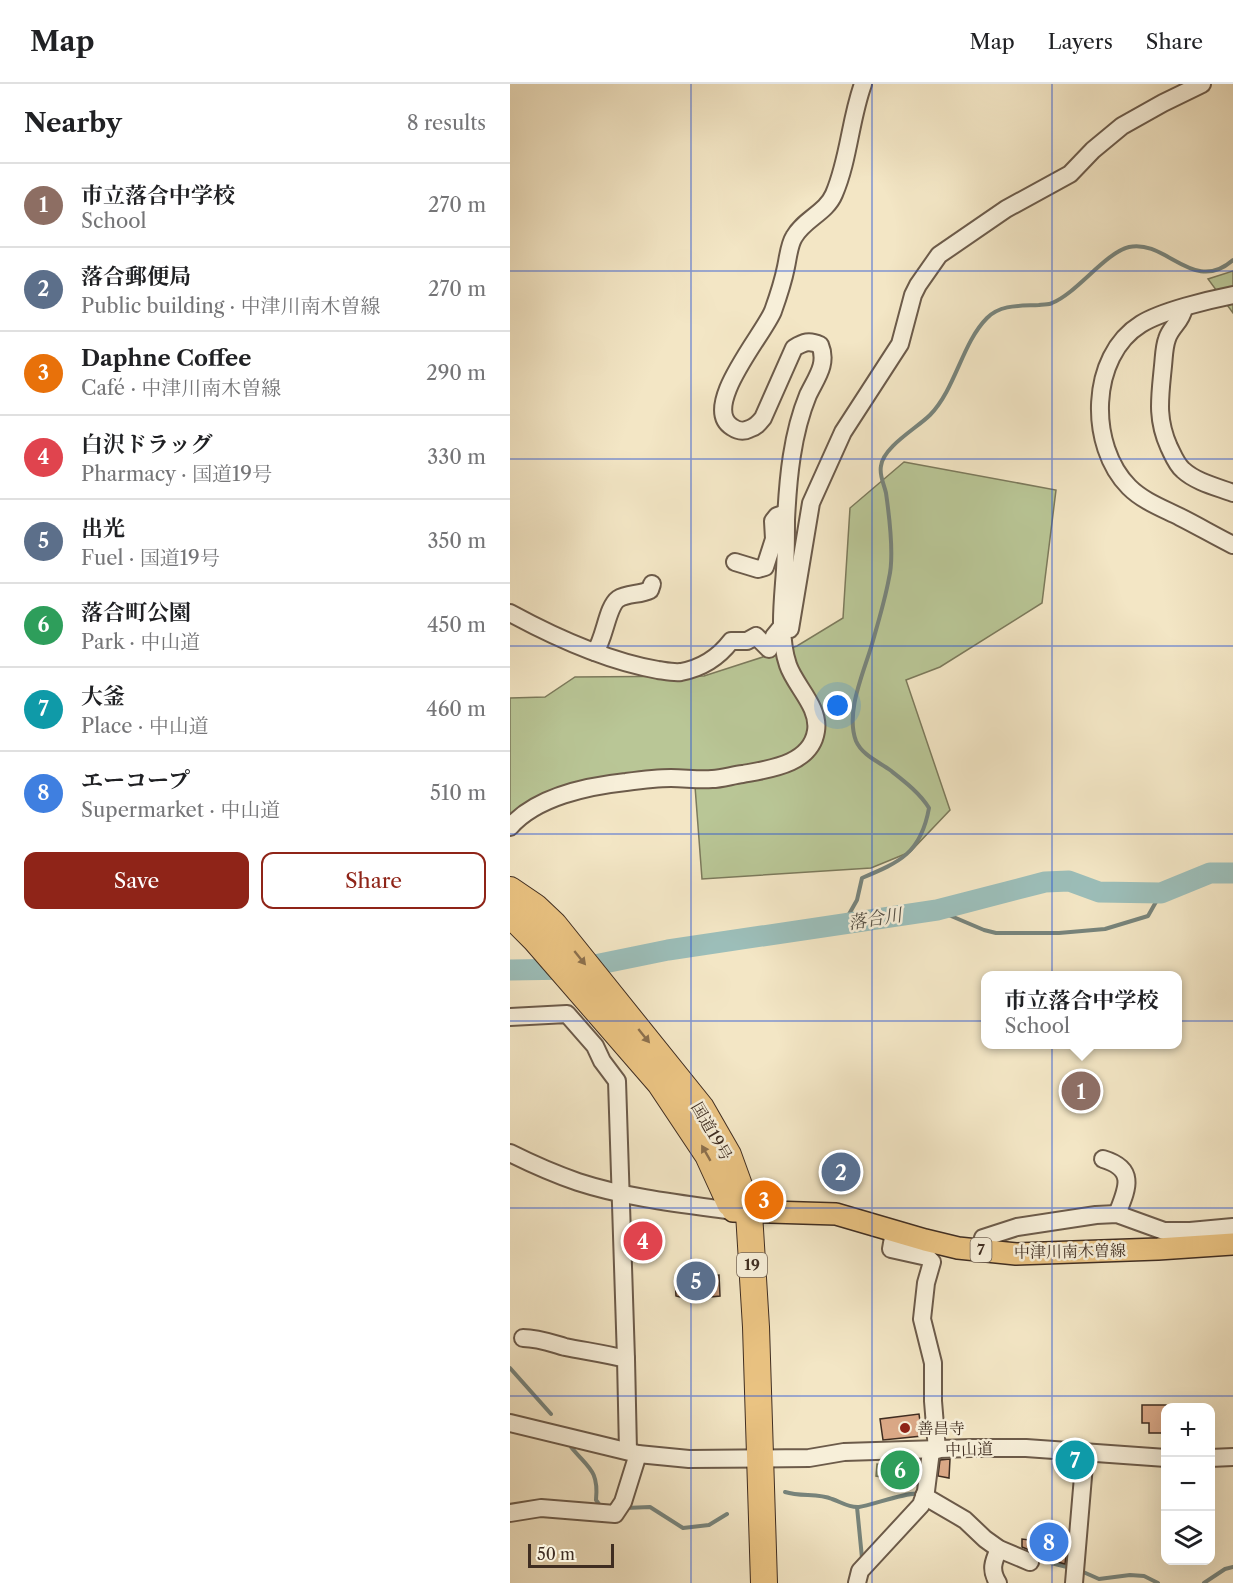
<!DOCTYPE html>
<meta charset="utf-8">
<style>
:root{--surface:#fff;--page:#f2f2f2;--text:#202124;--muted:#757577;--line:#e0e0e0;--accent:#8f2418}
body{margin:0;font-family:"Libre Caslon Text","Noto Serif JP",serif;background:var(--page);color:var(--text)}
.controls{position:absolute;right:18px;bottom:18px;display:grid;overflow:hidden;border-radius:12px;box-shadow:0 6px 24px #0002}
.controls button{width:54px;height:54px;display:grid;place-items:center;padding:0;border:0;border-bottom:2px solid var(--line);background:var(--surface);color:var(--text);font:30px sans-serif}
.scale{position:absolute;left:18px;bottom:15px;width:86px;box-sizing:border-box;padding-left:6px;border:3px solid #3f2d21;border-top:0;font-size:16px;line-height:21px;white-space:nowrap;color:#3f2d21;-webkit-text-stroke:4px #f7efd9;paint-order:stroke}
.you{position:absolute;left:328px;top:622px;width:21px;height:21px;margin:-15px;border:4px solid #fff;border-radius:50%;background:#1a73e8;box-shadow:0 0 0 9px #1a73e833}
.badge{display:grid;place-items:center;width:39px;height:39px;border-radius:50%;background:var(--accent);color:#fff;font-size:20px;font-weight:700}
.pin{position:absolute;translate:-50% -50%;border:3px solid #fff;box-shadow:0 2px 6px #0006}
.popup{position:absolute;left:471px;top:887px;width:201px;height:78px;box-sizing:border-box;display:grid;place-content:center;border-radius:12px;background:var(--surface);filter:drop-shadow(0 2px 4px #0005);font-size:20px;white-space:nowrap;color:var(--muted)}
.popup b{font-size:22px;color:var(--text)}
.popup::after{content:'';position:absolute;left:50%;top:100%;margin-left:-12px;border:12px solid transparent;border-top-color:var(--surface)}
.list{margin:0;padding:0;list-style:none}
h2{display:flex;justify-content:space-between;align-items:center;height:78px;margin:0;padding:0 24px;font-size:26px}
h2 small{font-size:20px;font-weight:400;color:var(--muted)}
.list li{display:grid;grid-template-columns:39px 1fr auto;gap:18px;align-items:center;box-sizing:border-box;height:84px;padding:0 24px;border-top:2px solid var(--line)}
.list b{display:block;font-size:22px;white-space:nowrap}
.list p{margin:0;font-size:20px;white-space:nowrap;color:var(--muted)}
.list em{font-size:20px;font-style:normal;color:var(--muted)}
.actions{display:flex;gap:12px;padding:18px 24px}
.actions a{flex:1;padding:14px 0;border:2px solid var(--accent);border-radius:12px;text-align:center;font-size:21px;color:var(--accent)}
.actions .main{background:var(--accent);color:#fff}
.icon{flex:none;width:33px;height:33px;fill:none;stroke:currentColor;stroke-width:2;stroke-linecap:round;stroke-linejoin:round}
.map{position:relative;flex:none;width:723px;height:1499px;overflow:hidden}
header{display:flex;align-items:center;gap:36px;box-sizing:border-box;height:84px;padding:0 30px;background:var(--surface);border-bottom:2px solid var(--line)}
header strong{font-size:28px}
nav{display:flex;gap:33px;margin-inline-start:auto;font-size:21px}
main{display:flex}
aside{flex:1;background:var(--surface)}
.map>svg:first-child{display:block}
</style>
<header>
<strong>Map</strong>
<nav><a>Map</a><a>Layers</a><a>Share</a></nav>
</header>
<main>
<aside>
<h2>Nearby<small>8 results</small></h2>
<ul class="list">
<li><span class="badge" style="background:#8d6e63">1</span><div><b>市立落合中学校</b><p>School</p></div><em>270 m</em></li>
<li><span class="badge" style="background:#5c6f8a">2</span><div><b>落合郵便局</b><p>Public building · 中津川南木曽線</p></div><em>270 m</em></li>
<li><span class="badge" style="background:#e8710a">3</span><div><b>Daphne Coffee</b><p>Café · 中津川南木曽線</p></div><em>290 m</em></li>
<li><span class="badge" style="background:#e0444e">4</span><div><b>白沢ドラッグ</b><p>Pharmacy · 国道19号</p></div><em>330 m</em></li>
<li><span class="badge" style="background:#5c6f8a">5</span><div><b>出光</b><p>Fuel · 国道19号</p></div><em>350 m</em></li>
<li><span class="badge" style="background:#2e9e5b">6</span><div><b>落合町公園</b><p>Park · 中山道</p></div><em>450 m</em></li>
<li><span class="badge" style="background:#0f9aa8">7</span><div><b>大釜</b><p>Place · 中山道</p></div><em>460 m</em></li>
<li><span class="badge" style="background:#3f7fe0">8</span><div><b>エーコープ</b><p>Supermarket · 中山道</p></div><em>510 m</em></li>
</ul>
<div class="actions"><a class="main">Save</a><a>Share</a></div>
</aside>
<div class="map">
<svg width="723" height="1499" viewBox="0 0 723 1499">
<rect width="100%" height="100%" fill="#f3e6c5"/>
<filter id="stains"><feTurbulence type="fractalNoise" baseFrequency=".00333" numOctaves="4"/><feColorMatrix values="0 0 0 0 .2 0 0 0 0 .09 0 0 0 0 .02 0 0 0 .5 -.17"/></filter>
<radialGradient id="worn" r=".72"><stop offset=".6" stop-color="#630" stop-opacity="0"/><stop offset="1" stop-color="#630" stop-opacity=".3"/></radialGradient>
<!-- green -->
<g fill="#b9c696" stroke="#7c7a5c" stroke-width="1.5">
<path d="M723,187v42l-25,-34z"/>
<path d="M394,378l152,28 -14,113 -102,64 -34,13 44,130 -40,42 -39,16 -169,11 -8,-106h-37l-147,44v-119l35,-1 30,-20 129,-1 93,-30 46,-28 7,-110z"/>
<path d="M378,1372h38l-4,31 -16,-6 -30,-5 1,-12 10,1z"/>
</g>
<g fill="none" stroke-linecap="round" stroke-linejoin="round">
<!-- stream -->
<g stroke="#77847c" stroke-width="4">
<path d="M427,826l47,20 12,3h63l46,-4 43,-13 13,-23"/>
<path d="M334,839l13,-23 5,-22c38,-16 59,-25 67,-70 -9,-15 -25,-27 -39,-38 -11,-8 -28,-15 -34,-29 -11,-29 8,-69 16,-97 6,-21 13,-44 17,-66 5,-20 0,-64 -3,-85 -2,-9 -7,-18 -5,-27 2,-19 36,-38 49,-51 26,-27 32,-72 57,-97 14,-14 34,-12 52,-13 4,-1 10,0 13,-2 25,-10 53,-50 77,-56 38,-8 64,48 104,13"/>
<path d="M0,1284l41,46"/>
<path d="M61,1363c17,21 28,23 25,53l5,7"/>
<path d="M275,1408c16,5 33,1 47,7 9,3 17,9 27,8 13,-2 51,-16 60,-13"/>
<path d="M347,1423l5,51"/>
<path d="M116,1424l24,-1 33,21 26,-3 18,-11"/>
<path d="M529,1476l32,8"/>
<path d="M571,1487l18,8 31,-4 14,1 14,7"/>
<path d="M694,1499l21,-14 8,-2"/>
</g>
<!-- river -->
<path stroke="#9cbeb9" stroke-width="21" d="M0,886l65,-1 93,-19 269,-40 108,-28 24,-1 30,11 62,1 49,-20h23"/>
</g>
<!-- building -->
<g fill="#daa886" stroke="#3f2d21" stroke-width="1.5">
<path d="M209,1191l1,21 -20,2 -1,4 -23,-6 -1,-18z"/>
<path d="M632,1321h24v28h-17v-10h-7z"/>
<path d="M409,1330l3,22 -39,4 -3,-21z"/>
<path d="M440,1375l-1,19 -11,-2 2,-16z"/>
<path d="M529,1444l25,4 -2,13 5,1 -2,18 -26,-7 -5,-5 -12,-5v-8l15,2z"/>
</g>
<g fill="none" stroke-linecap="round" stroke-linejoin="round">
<!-- minor casing -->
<g stroke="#6c5b4a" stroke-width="20">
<g id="minor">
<path d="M723,211c-25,5 -71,16 -92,29 -52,32 -53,122 -12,163 14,14 33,21 51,30 18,9 35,19 53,28"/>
<path d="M674,224c-3,15 -13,18 -17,31 -3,8 -3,18 -4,27 -3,31 -7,52 6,81 4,8 7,17 14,23 13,12 34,17 50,23"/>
<path d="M225,478l23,7 7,-2 9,-28 -1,-18 4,-5 9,-3"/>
<path d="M0,529c46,25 96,48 148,57 7,1 16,3 23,2 21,-4 37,-14 50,-31h16l9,-5 13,13 5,-13 9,-11"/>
<path d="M280,545l21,-126 32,-71 57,-88 13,-49 5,-10 21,-30 67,-46 64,-35 23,-24 29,-24 41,-23 39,-19"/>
<path d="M85,568c10,-14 12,-45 23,-53 9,-6 22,-4 32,-9l2,-6"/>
<path d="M0,743c26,-30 78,-41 116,-45 15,-2 30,-4 45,-4 14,0 27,2 41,1 10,0 21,-4 31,-5 27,-5 68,-10 73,-43 4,-24 -21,-45 -28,-66 -10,-29 -5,-65 -3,-95 1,-17 1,-33 1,-50 2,-42 6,-86 22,-125 8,-17 20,-31 12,-50 -11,-5 -16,-3 -26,3l-31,70c-4,5 -7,9 -14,11 -6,3 -11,2 -17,-2 -32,-20 32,-93 41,-116 5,-14 10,-29 13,-44 2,-9 3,-22 8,-30 10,-18 32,-24 40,-43 15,-35 16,-74 29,-110"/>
<path d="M0,933l57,-3 28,32 7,15 15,20 9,278"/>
<path d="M0,1069c22,11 45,21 68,29 49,16 104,22 155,29"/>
<path d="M593,1075c34,10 24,30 14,55"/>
<path d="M384,1148l-3,17 36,8 5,5 -6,21 -4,36 11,44v38l4,49"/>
<path d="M470,1166l3,-12 34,-11 79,-12 21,-1 47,17h26l43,-4"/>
<path d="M13,1254c15,0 28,5 42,9 20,4 41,7 61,12l2,92"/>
<path d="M0,1339l128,31 51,5 120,-1 35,-6 127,-4h55l140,10"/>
<path d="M700,1374l23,-1"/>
<path d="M414,1412l41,24 20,19 14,10 31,13"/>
<path d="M0,1429l31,-5 74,6 8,-12 15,-48"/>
<path d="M347,1499l3,-12 61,-66 5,-14 5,-40"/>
<path d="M488,1499c-8,-13 -5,-21 1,-34"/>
<path d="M564,1499l11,-130"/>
</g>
</g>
<!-- major casing -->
<g stroke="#3f2d21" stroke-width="24">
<path id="major" d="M223,1127l103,3 89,26 33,8 58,6 142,-5 75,-5"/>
</g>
<!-- highway casing -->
<g stroke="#3f2d21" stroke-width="28">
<g id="highway">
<path d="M0,806l25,17 19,18 147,183 27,47 21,58 7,114 8,256"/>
<path d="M0,830l25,25 125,144 48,72 22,48"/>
</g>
</g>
<!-- minor -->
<use href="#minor" stroke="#f7efd9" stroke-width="16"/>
<!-- major -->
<use href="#major" stroke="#eac382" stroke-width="21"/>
<!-- highway -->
<use href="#highway" stroke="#eac382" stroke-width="26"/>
</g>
<!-- one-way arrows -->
<defs><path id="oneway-solid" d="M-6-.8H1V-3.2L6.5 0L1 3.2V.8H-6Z" transform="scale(1.5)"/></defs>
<g fill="#8c704d">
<use href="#oneway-solid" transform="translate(70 874) rotate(51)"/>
<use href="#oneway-solid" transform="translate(134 952) rotate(51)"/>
<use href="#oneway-solid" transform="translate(196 1069) rotate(-120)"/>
</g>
<!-- grid -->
<path fill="none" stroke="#1d4ed8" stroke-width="1.5" stroke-opacity="0.55" d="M181,0v1499M362,0v1499M542,0v1499M0,187h723M0,375h723M0,562h723M0,750h723M0,937h723M0,1124h723M0,1312h723"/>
<!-- markers -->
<circle fill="#8f2418" stroke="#f7efd9" stroke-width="2" cx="395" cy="1344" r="6"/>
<g text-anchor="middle" stroke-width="5" stroke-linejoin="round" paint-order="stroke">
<!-- shield labels -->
<g fill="#f7efd9" stroke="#766758" stroke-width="1.5">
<rect x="460.5" y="1154" width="21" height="24" rx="4.5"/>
<rect x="227" y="1169" width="30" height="24" rx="4.5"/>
</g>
<g font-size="15" font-weight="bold" fill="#3f2d21">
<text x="471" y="1171">7</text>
<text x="242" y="1186">19</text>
</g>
<!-- street labels -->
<g font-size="16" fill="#3f2d21" stroke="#f7efd9">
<text transform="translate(202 1047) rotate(60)" y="6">国道19号</text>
<text transform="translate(560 1167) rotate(-1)" y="6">中津川南木曽線</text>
<text transform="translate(459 1365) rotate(-2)" y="6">中山道</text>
</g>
<!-- poi labels -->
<g font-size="16" fill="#3f2d21" stroke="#f7efd9" text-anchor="start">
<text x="407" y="1350">善昌寺</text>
</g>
<!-- water labels -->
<g font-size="18" font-style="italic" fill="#565147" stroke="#f7efd9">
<text transform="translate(365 835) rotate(-9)" y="6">落合川</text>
</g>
</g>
<rect width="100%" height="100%" filter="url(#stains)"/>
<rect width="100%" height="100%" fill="url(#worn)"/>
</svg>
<div class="controls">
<button>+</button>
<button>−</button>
<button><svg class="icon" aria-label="layers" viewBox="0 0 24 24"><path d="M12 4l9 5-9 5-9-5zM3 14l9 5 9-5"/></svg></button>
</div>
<div class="scale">50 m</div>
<div class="you"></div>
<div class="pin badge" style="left:571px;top:1007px;background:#8d6e63">1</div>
<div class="popup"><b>市立落合中学校</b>School</div>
<div class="pin badge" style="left:331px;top:1088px;background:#5c6f8a">2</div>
<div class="pin badge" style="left:254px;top:1116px;background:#e8710a">3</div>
<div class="pin badge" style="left:133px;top:1157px;background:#e0444e">4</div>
<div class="pin badge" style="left:186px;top:1197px;background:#5c6f8a">5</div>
<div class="pin badge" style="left:390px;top:1386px;background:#2e9e5b">6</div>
<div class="pin badge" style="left:565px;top:1376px;background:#0f9aa8">7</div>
<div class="pin badge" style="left:539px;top:1458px;background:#3f7fe0">8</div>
</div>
</main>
